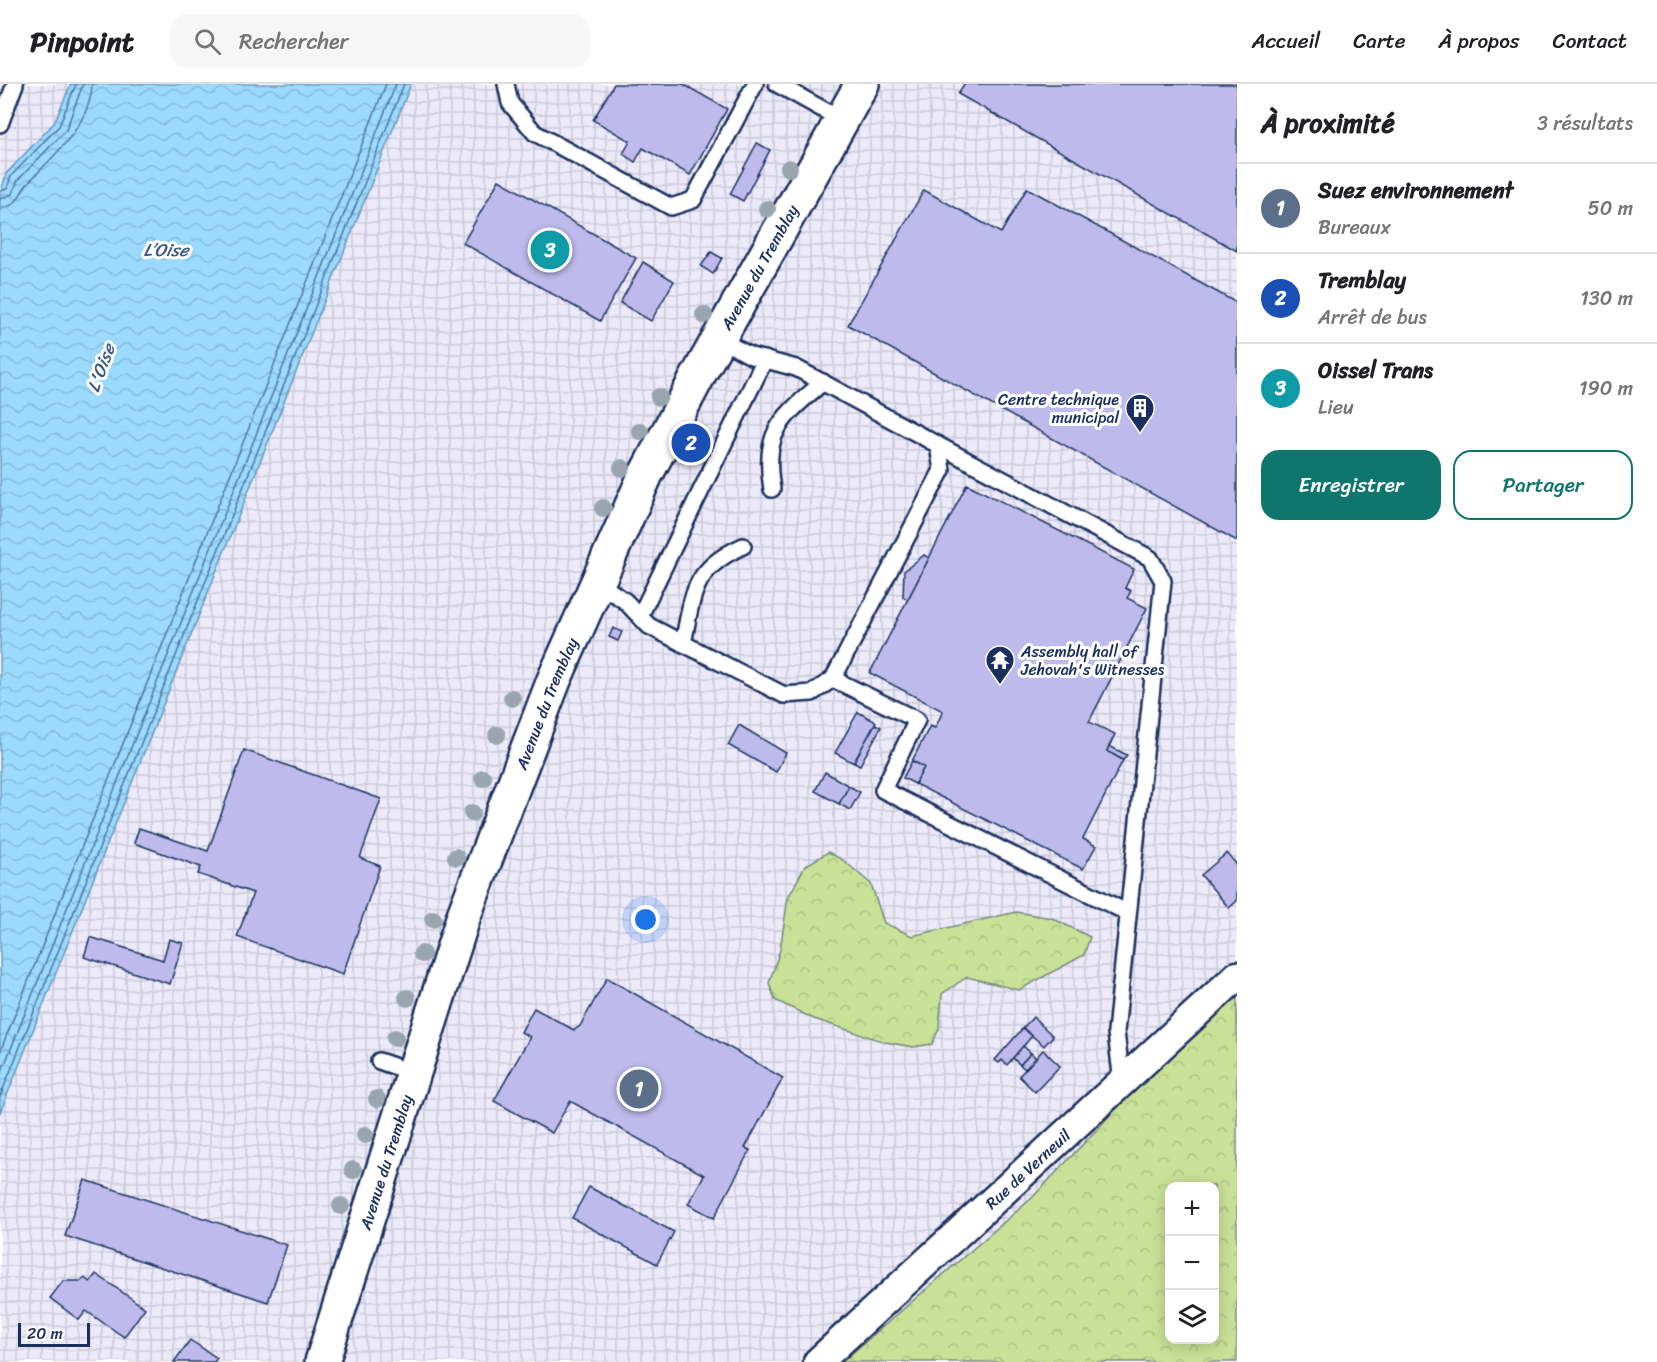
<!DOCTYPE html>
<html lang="fr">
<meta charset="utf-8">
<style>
:root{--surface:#fff;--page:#f6f6f6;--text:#202124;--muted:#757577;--line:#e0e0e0;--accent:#0f766e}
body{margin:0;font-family:Sriracha,sans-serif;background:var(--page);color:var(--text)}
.controls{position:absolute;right:18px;bottom:18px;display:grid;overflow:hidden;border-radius:12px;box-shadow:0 3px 15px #0003}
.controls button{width:54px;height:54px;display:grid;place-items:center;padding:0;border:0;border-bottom:2px solid var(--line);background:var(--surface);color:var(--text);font:30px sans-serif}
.scale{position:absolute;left:18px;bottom:15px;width:72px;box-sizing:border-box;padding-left:6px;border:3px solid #1b2f5e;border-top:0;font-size:16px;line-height:21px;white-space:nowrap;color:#1b2f5e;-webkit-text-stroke:4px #fff;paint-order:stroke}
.you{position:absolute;left:646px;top:836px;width:21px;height:21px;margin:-15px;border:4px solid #fff;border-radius:50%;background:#1a73e8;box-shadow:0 0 0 9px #1a73e833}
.badge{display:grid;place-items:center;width:39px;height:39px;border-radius:50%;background:var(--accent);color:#fff;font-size:20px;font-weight:700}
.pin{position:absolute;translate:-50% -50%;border:3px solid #fff;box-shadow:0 2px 6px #0006}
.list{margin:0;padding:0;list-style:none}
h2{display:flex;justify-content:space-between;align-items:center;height:78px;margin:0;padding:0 24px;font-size:26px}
h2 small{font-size:20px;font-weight:400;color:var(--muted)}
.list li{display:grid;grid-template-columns:39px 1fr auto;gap:18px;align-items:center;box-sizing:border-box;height:90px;padding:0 24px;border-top:2px solid var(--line)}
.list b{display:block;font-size:22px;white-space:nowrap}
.list p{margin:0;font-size:20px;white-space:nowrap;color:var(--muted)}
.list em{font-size:20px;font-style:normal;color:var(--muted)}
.actions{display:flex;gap:12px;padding:18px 24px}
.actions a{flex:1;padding:14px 0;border:2px solid var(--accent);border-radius:18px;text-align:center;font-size:21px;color:var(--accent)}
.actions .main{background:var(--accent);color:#fff}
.icon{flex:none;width:33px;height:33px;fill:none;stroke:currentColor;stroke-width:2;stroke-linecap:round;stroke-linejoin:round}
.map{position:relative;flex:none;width:1237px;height:1278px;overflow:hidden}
header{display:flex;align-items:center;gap:36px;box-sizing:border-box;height:84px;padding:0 30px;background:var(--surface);border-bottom:2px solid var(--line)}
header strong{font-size:28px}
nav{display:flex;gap:33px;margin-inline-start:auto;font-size:21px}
.search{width:420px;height:54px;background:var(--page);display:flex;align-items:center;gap:15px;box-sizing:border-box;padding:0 21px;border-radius:18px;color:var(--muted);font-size:22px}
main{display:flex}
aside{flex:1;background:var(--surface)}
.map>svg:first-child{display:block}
</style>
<header>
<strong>Pinpoint</strong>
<div class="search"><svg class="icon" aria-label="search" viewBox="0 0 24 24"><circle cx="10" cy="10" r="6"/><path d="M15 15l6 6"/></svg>Rechercher</div>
<nav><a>Accueil</a><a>Carte</a><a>À propos</a><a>Contact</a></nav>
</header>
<main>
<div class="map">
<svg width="1237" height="1278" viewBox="0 0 1237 1278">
<defs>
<pattern id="industrial-grid" width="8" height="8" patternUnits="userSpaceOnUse" patternTransform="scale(1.5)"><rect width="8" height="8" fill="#eceaf9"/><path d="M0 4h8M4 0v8" fill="none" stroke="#cac9d8"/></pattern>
<pattern id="forest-crowns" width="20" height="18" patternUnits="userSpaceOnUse" patternTransform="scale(1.5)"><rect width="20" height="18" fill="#c9e197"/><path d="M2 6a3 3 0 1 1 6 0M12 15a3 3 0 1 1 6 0" fill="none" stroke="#acc185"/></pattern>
<pattern id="water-waves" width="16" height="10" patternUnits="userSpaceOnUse" patternTransform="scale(1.5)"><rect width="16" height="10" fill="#9bdafd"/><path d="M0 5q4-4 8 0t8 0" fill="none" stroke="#85bbdb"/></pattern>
</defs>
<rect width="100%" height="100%" fill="#fff"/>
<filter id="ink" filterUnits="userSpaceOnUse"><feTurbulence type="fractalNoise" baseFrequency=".0167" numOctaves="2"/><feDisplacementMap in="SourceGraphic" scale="12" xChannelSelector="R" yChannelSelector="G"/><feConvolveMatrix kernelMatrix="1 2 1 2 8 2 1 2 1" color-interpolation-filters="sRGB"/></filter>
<g filter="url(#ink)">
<!-- industrial -->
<g fill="url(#industrial-grid)">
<path d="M0,0h71l-17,39 -48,51 -6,22z"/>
<path d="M411,0h826v897l-204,216 -191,165h-842v-249z"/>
</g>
<!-- forest -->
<g fill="url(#forest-crowns)" stroke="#72887a" stroke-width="1.5" fill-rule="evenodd">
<path d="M828,768l15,8 28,24 13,39 28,13 104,-24 36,6 38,19 -6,18 -65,35 -52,-13 -25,17 -3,35 -7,15 -19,3 -28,-5 -71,-23 -39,-19 -6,-17 11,-33 8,-52 17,-32z"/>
<path d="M1237,897v381h-395l191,-165zM1170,1102h44v154h-44z"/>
</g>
<!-- water -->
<path fill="url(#water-waves)" stroke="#6896bd" stroke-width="1.5" d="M71,0h340l-411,1029v-917l6,-22 48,-51z"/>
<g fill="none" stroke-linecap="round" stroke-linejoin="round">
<!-- shore -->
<g stroke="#4e739e" stroke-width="1.5">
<path d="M0,107l7,-2 4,-13 48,-50 17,-42"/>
<path d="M0,115l12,-5 6,-14 48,-50 17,-46"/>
<path d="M0,124c20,-1 18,-15 29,-26 25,-27 62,-58 63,-98"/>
<path d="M0,968l386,-968"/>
<path d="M0,992l396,-992"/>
<path d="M0,1013l404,-1013"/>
</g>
</g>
<!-- building -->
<g fill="#bebaec" stroke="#1b2f5e" stroke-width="1.5">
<path d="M614,0h69l44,25 -37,66 -47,-27 -8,14 -12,-8 7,-13 -37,-21z"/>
<path d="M964,0h273v167l-279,-157z"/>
<path d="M757,59l13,7 -27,51 -13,-7z"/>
<path d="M499,96l137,78 -36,63 -137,-78z"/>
<path d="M1027,104l210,115v238l-389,-216 76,-135 77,43z"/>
<path d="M711,168l11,6 -9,16 -12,-8z"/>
<path d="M643,178l31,19 -23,40 -31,-18z"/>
<path d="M967,400l167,85 -9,19 6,3 -4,7 20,10 -58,114 26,12 -8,17 16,9 -40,79 13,7 -13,23 -168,-85 9,-17 -12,-6 18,-35 5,2 8,-17 -73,-38z"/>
<path d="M924,471l5,3 -21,41 -5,-2 1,-26z"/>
<path d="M613,544l9,4 -4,9 -9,-4z"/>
<path d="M858,628l18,10 -22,41 -19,-10z"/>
<path d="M875,640l6,3 -21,38 -6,-3z"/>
<path d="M739,641l47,28 -10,19 -48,-27z"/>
<path d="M1109,662l18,9 -4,5 -16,-9z"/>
<path d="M244,666l137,49 -21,59 20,8 -37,108 -106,-37 16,-44 -55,-19 3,-7 -67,-24 5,-15 69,23z"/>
<path d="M912,677l12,6 -9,17 -12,-6z"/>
<path d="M825,688l24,14 -10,18 -24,-13z"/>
<path d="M849,702l11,6 -10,18 -11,-6z"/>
<path d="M1227,769l10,12v36l-8,7 -28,-33z"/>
<path d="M90,853l73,23 6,-21 14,4 -13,41 -86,-27z"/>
<path d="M607,894l176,100 -38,70 5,2 -36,68 -26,-14 16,-29 -134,-74 -18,32 -58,-32 36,-64 -9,-5 13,-24 40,22 6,-4z"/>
<path d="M1033,933l20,19 -9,10 -21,-18z"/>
<path d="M1023,944l9,8 -25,29 -5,-5 -3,3 -4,-3z"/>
<path d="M1023,962l8,7 -11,12 -7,-7z"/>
<path d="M1043,966l17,16 -25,26 -16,-16z"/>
<path d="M1031,969l5,5 -11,11 -5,-4z"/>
<path d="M85,1096l202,65 -19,57 -203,-66z"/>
<path d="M589,1103l85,45 -17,32 -85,-46z"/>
<path d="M96,1190l49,34 -21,29 -38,-26 -7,9 -29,-22 13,-17h18l3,-3 6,4z"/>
<path d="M190,1256l27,18 -3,4h-40z"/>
</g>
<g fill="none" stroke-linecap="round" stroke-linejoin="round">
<!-- lane casing -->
<g stroke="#1b2f5e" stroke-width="20">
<g id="lane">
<path d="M506,0l4,19 25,30 136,74 22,-7 62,-116"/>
<path d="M777,0l65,36"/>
<path d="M0,40l15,-40"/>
<path d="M938,361l212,113 13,23 -47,451 6,51"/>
<path d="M772,405c-10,-58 10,-71 51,-107"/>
<path d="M597,498l28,19 24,25 135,69 28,-2 21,-14 109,-209 -4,-25 -142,-77 -45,-12 -32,-17"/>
<path d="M640,532l125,-257"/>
<path d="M683,560c10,-50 9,-75 60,-98"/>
<path d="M833,595l84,41 -34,70 245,123"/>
<path d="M379,977l35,12"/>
</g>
</g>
<!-- street casing -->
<g stroke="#1b2f5e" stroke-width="33">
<g id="street">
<path id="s1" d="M818,1278l419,-386"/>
</g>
</g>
<!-- secondary casing -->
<g stroke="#1b2f5e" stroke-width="38">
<g id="secondary">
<path id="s2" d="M322,1278l142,-447 90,-235 92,-206 53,-100 163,-290"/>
</g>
</g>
<!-- lane -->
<use href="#lane" stroke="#fff" stroke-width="15"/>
<!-- street -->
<use href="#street" stroke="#fff" stroke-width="28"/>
<!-- secondary -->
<use href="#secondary" stroke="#fff" stroke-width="33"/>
</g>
<!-- trees -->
<g fill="#99a5ae">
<circle cx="789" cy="84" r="9"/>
<circle cx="767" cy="125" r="9"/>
<circle cx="704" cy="231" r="9"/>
<circle cx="659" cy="313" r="9"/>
<circle cx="640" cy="347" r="9"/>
<circle cx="622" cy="384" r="9"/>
<circle cx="603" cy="424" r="9"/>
<circle cx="512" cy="614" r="9"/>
<circle cx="497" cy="651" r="9"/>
<circle cx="483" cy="694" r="9"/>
<circle cx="472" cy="729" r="9"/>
<circle cx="456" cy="773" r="9"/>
<circle cx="433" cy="835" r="9"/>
<circle cx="422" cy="870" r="9"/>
<circle cx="407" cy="914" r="9"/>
<circle cx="395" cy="954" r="9"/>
<circle cx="377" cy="1015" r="9"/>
<circle cx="365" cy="1051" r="9"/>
<circle cx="353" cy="1086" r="9"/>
<circle cx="341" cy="1122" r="9"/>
</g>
</g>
<!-- icons -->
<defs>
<g id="building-pin" transform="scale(1.5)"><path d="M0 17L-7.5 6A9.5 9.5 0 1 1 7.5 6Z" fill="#1b2f5e" stroke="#fff"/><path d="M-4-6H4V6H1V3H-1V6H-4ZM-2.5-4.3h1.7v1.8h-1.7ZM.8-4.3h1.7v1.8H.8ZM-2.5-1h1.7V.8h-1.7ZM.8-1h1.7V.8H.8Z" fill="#fff"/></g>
<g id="temple-pin" transform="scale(1.5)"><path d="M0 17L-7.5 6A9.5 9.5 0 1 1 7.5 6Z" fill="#1b2f5e" stroke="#fff"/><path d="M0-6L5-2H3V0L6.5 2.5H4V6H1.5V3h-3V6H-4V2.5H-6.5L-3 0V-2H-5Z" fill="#fff"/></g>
</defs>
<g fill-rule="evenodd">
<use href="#building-pin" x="1140" y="324"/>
<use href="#temple-pin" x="1000" y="576"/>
</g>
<g text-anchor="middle" stroke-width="6" stroke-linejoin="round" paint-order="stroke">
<!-- street labels -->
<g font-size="16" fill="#1b2f5e" stroke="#fff">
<text dy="6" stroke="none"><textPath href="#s2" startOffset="1182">Avenue du Tremblay</textPath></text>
<text dy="6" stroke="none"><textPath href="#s2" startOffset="696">Avenue du Tremblay</textPath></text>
<text dy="6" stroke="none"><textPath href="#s2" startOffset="210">Avenue du Tremblay</textPath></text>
<text dy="6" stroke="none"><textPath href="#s1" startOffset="285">Rue de Verneuil</textPath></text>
</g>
<!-- poi labels -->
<g font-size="16" fill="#1b2f5e" stroke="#fff" text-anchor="end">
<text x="1119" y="321">Centre technique<tspan x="1119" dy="18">municipal</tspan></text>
<text x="1021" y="573" text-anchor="start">Assembly hall of<tspan x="1021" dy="18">Jehovah's Witnesses</tspan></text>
</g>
<!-- water labels -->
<g font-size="18" font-style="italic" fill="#3b5a86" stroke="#fff">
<text x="166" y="172">L’Oise</text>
<text transform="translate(101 284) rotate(-70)" y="6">L'Oise</text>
</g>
</g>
</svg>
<div class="controls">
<button>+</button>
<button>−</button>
<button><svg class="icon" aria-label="layers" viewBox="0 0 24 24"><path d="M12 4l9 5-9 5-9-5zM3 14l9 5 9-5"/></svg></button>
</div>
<div class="scale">20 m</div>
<div class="you"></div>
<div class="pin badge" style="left:639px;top:1005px;background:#5c6f8a">1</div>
<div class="pin badge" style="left:691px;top:359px;background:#1a4fb4">2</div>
<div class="pin badge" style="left:550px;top:166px;background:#0f9aa8">3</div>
</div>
<aside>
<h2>À proximité<small>3 résultats</small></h2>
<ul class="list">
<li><span class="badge" style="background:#5c6f8a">1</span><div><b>Suez environnement</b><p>Bureaux</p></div><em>50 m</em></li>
<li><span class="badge" style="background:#1a4fb4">2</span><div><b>Tremblay</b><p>Arrêt de bus</p></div><em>130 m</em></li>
<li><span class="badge" style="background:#0f9aa8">3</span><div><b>Oissel Trans</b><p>Lieu</p></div><em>190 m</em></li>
</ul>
<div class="actions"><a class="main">Enregistrer</a><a>Partager</a></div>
</aside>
</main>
